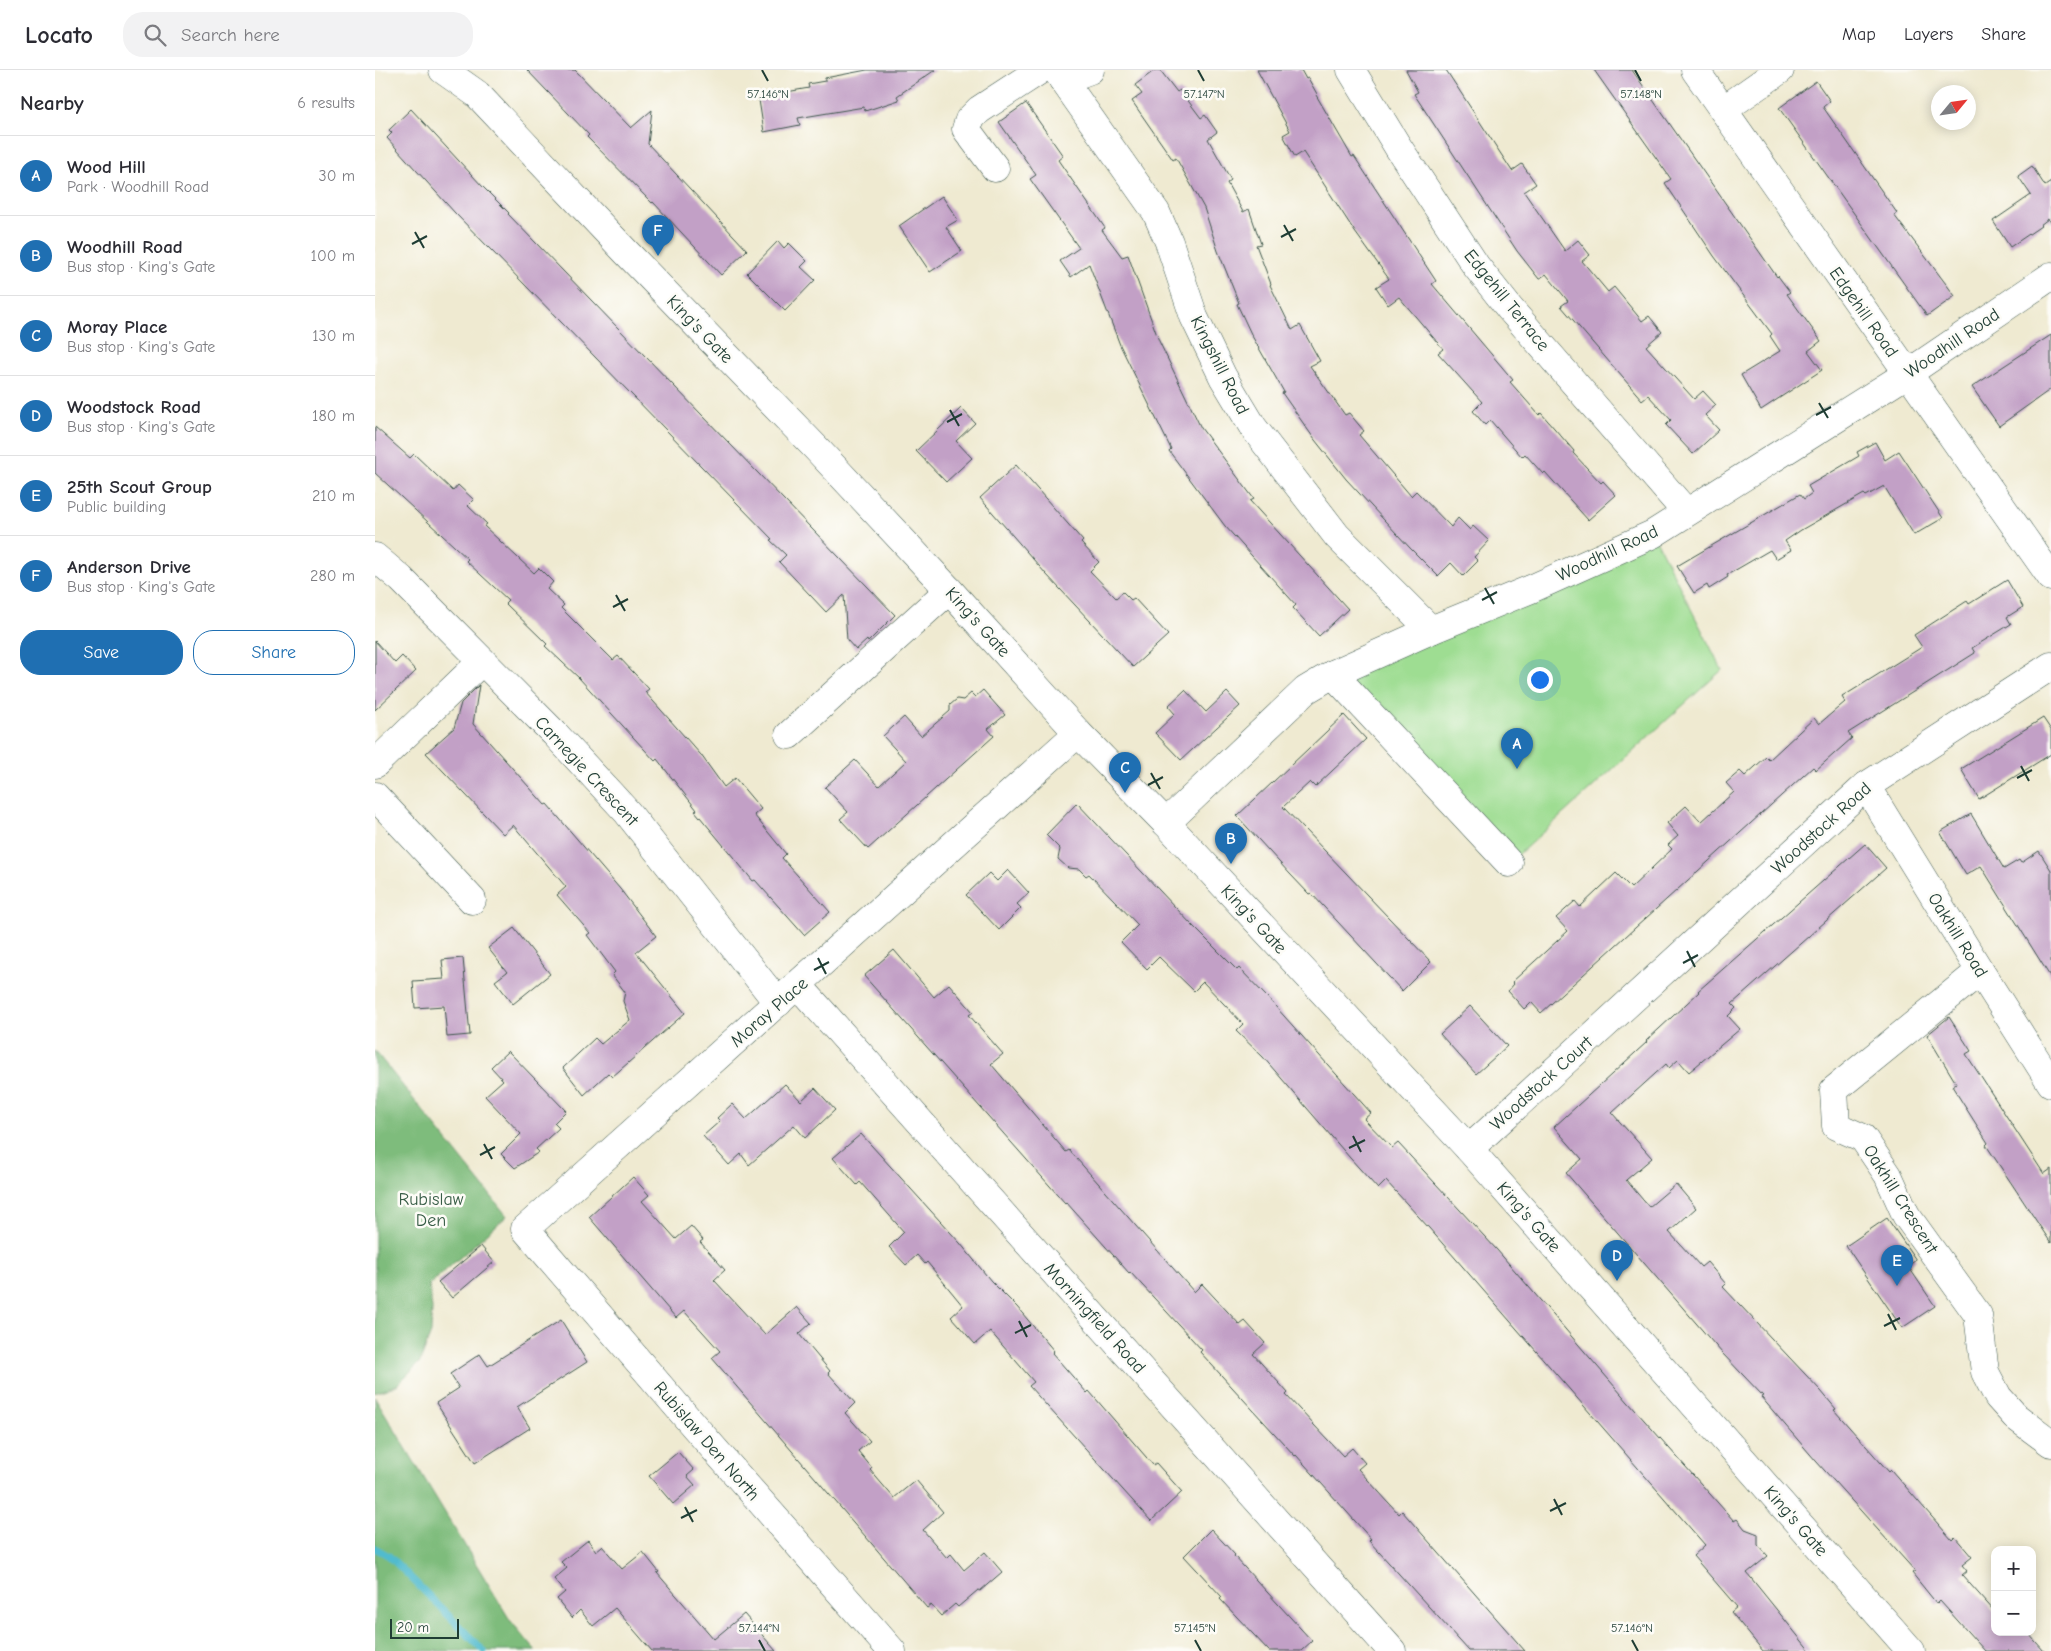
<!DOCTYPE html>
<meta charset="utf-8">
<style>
:root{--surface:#fff;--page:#f2f2f3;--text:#2b2b33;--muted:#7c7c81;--line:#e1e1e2;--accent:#1f6fb2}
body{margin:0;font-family:"Comic Neue",sans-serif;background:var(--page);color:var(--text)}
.controls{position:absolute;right:15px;bottom:15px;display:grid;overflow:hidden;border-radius:10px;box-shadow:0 2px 12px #0003}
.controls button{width:45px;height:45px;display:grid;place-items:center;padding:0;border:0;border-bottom:1px solid var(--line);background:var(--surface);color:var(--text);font:25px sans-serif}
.compass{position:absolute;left:1556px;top:15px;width:45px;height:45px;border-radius:50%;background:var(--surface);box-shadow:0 2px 12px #0003;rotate:61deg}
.scale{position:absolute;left:15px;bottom:12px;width:69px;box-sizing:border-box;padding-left:5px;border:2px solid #1f3d34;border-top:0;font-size:14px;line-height:18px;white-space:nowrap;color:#1f3d34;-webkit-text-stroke:4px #fdfcf7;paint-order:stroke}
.you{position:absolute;left:1164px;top:609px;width:18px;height:18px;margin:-12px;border:4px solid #fff;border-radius:50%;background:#1a73e8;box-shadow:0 0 0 8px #1a73e833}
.badge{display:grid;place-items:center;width:32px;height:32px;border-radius:50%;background:var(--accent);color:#fff;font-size:16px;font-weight:700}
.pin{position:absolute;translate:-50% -41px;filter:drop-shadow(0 1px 2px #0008)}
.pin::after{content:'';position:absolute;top:26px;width:18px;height:15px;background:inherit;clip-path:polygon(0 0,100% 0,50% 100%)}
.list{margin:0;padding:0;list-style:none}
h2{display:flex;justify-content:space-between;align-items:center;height:65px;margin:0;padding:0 20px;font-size:21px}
h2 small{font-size:16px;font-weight:400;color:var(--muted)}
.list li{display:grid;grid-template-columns:32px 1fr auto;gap:15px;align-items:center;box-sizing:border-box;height:80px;padding:0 20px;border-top:1px solid var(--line)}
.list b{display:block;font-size:19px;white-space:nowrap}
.list p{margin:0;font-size:16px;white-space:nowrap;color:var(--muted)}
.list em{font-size:16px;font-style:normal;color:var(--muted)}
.actions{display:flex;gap:10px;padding:15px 20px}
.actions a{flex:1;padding:11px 0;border:1px solid var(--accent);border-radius:20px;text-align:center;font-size:18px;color:var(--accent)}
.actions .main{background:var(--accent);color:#fff}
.icon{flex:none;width:28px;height:28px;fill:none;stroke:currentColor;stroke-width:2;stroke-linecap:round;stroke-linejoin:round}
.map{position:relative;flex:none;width:1676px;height:1581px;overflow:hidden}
header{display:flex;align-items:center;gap:30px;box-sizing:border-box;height:70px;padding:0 25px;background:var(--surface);border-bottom:1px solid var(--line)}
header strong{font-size:24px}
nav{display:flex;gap:28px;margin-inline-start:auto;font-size:18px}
.search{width:350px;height:45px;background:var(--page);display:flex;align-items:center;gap:12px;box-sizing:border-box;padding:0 18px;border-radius:20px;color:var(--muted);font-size:19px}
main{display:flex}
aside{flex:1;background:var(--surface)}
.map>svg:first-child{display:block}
</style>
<header>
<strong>Locato</strong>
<div class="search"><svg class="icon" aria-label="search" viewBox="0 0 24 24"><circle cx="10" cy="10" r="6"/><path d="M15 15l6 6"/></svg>Search here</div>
<nav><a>Map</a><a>Layers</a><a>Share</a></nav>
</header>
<main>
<aside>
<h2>Nearby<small>6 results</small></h2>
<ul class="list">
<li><span class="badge">A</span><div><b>Wood Hill</b><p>Park · Woodhill Road</p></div><em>30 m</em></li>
<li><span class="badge">B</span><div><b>Woodhill Road</b><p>Bus stop · King's Gate</p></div><em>100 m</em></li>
<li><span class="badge">C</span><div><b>Moray Place</b><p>Bus stop · King's Gate</p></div><em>130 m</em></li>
<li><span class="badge">D</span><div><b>Woodstock Road</b><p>Bus stop · King's Gate</p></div><em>180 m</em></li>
<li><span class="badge">E</span><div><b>25th Scout Group</b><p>Public building</p></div><em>210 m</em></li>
<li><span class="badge">F</span><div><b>Anderson Drive</b><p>Bus stop · King's Gate</p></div><em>280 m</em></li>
</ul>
<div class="actions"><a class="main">Save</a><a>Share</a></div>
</aside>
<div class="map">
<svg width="1676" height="1581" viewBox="0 0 1676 1581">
<rect width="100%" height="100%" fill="#fdfcf7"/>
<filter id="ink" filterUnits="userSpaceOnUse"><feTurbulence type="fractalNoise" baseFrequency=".02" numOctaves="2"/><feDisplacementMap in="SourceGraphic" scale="10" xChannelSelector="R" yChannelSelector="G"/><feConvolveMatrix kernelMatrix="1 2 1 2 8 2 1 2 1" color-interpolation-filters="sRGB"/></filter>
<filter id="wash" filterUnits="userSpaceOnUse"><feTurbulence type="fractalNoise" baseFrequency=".0096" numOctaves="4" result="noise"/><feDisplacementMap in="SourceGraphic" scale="20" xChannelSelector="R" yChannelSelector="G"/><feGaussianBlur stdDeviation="1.12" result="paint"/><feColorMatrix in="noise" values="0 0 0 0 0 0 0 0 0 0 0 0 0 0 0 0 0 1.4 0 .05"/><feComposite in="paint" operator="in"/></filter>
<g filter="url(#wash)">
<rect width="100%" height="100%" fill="#efead1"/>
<!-- green -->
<path fill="#9edd92" stroke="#5e8d63" d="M1278,464l69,136 -213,193 -176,-189z"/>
<!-- forest -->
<g fill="#7ebc7c" stroke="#4e7c58">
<path d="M0,981l132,165 -78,69 3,24 -1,24 -11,29 -23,23 -22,8z"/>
<path d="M0,1327l135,223 26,31h-161z"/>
</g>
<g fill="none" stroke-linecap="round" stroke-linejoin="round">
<!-- stream -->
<path stroke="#51bbce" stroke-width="7" d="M0,1478l14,8 95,95"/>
</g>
<g id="blocks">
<!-- building -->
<g fill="#c2a0c6">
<path d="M152,0h48l56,58 21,-18 -4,34 99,106 -26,25 -68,-73 -1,1 -65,-66 2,-2z"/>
<path d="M492,0h68l-38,26 2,4 -34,11 -1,-4 -66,11 2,7 -36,7 -5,-32 16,-3v-3l34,-6 -1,-4 17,-3v-3z"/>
<path d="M780,0h5l17,22 3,-2 21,28 4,-3 12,17 -9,7 23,41 -4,3 16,29 6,-3 12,35 -5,1 15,39 -1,1 22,45 8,-5 20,36 -10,5 35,49 4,-2 15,18 -5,4 52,61 5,-5 35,36 7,-9 12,12 3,-4 16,15 -15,16 4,4 -15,15 -12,-13 -13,13 -28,-28 -64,-69 -31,-39 -33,-47 2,-1 -32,-56 -15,-32 2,-1 -21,-52 -14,-43 -28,-50 -3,2 -41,-59 10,-7 -7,-9z"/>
<path d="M882,0h44l5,9 2,-1 9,16 -1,1 36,62 2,-1 82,125 -4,3 81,96 -3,2 29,33 2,-2 33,38 -1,2 28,30 2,-2 13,14 -28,25 -43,-48 -2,2 -18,-20 -3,3 -32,-37 -5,5 -12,-14 9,-9 -44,-49 5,-4 -44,-52 -11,8 -12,-18 13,-8 -34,-47 -52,-80 -8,5 -12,-22 7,-4z"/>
<path d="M1031,0h40l66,101 10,-7 14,20 -12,8 41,59 13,-11 12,15 -8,6 26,31 6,-5 28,34 7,-5 13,16 -16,14 48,53 9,-8 13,14 -11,10 14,15 -26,24 -27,-29 5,-5 -23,-25 -6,5 -81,-94 7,-5 -22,-27 -7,5 -22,-28 -103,-157 4,-2z"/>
<path d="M1219,0h38l145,207 1,-1 12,16 -3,2 34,47 -13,10 14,19 -61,40 -20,-35 39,-24 -10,-15 2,-2 -58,-78 -49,-73 6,-4z"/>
<path d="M1441,11l14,20 -7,6 74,106 -3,2 61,81 -28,20 -148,-208z"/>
<path d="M651,33l37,53 -5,4 47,68 -3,2 20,27 6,-2 31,86 42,87 53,71 -4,2 98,108 -29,27 -26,-28 3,-3 -71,-79 -56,-75 2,-2 -51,-104 -31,-81 -18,13 -11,-16 19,-13 -49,-69 6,-4 -37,-53z"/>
<path d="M36,39l72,78 26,26 -1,1 387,401 -27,27 -1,-2 -11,10 -9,-10 -3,-45 -18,17 -47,-50 7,-7 -16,-15 2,-1 -317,-326 -68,-75 5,-5 -3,-3z"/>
<path d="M1657,96l13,20 6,-4v43l-3,-6 -8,6 1,1 -31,21 -17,-26 38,-26 -13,-19z"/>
<path d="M567,126l16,24 -12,7 16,24 -32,21 -31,-46z"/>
<path d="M403,171l6,7 5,-5 18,18 -6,6 14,13 -30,31 -38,-38z"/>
<path d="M1676,265v54l-52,37 -27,-39z"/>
<path d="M586,338l14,15 -19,18 16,17 -26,24 -30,-31z"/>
<path d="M0,357l35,31 4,-4 39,37 5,-6 16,15 -6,6 19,18 -3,2 50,47 5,-5 14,14 -6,7 17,16 -3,3 52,52 5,-4 31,33 -4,3 56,63 23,32 11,-9 26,31 -7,6 32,39 -4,4 48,54 -26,23 -49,-55 -2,1 -58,-70 2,-1 -40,-51 -2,2 -76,-83 -34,-32 2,-2 -42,-41 3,-3 -42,-39 2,-2 -93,-86z"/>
<path d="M1500,372l10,18 14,-9 44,67 -29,17 -30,-49 -18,10 -2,-2 -63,36 -16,11 6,9 -15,9 -6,-9 -43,25 1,2 -19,12 -2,-4 -13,8 -17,-27 123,-72 4,5 8,-6 -4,-7 51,-30 -2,-4z"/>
<path d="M641,395l67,76 -2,2 18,19 -9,9 26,27 7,-6 8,8 3,-2 34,37 -35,32 -87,-93 -66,-76z"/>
<path d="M1632,510l16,27 -16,10 4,7 -39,24 3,5 -127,80 4,5 -36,32 -3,-3 -272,246 -10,-11 -7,7 -16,-18 6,-7 -2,-2 56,-51 -12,-13 19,-17 5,6 36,-34 15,15 41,-39 -4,-4 10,-9 -11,-13 19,-17 15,16 33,-30 -8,-9 14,-12 5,5 21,-19 3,3 45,-42 5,6 26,-22 -3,-5 80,-50 -8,-12 53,-34 2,3z"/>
<path d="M0,571l20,22 7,-7 14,15 -41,39z"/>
<path d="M104,615l-6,39 72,81 2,-1 73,85 36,47 -20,16 49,61 -73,64 -4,-4 -24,22 -21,-27 32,-30 6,6 29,-24 -7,-19 2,-9 -13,-17 3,-3 -28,-37 3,-2 -33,-38 9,-8 -53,-62 -10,9 -77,-81 28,-25 7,-25z"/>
<path d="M608,620l22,25 -17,14 6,7 -126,113 -28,-30 8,-7 -23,-25 30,-27 24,26 27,-25 -23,-25 21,-19 17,19 29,-25v-6l7,-6 6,1 8,-7 4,4z"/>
<path d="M810,620l21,22 21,-20 13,14 -59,54 -26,-27 20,-19 -7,-8z"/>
<path d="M969,645l22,24 -51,48 -5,-5 -27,25 148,155 -29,29 -91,-98 -2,1 -19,-20 -53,-58z"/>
<path d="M1668,648l8,12v24l-72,45 -18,-30z"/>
<path d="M702,733l115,122 45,45 2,-2 28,29 104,116 -7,6 28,29 6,-5 99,107 131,152 106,119 3,-2 8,10 13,5v11l10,11 -21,17 63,78h-47l-32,-39 6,-5 -44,-51 12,-11 -276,-317 -43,-47 -8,8 -28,-31 -87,-101 -27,-26 7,-7 -40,-42 -9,9 -35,-34 -12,12 -26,-27 17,-17 -49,-51 -3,2 -7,-7 -11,-1 -10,-9 2,-10 -14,-14z"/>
<path d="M1596,744l33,55 15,-9 2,3 18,-12 12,19v108l-70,-112 -15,9 -26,-43z"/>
<path d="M1490,774l21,24 -154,136 4,4 -8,8 12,13 -51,43 -11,-12 -9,8 -3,-4 -54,49 40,45 -26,22 23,27 27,-23 20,24 -27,24 32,35 6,-5 19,22 -3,3 98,104 15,18 -2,1 55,62 2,-2 61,70 3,-3 17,20 -10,8 5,6 -5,4 33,37v20h32l17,19h-59l-45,-50 -3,3 -25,-31 3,-2 -99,-110 -55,-64 2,-1 -41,-43 -156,-180 16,-14 -28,-32 93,-85 -1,-1 53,-49 -1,-1z"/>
<path d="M633,800l21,23 -12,11 4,4 -22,22 -33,-35 23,-22 8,8z"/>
<path d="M139,858l36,46 -37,30 -18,-23 12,-9 -19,-24z"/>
<path d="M519,880l40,47 15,-13 24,28 -4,3 34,39 -12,10 75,88 3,-2 125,142 8,-8 38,41 5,-4 20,22 -12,11 35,39 -2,2 57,61 9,-8 13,15 -7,6 41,45 3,-3 123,140h-56l-100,-110 2,-2 -75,-84 -1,1 -95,-104 2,-2 -72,-78 -1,1 -63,-71 -1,1 -201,-227z"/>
<path d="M88,888l7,77 -23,2 -3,-31 -29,2 -2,-27 31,-2 -2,-19z"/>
<path d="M1095,936l37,40 -31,28 -36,-40z"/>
<path d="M1574,947l22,34 -5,3 78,120 7,-5v74l-65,-98 2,-2 -36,-57 4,-3 -29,-48z"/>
<path d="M133,981l58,60 -12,12 5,5 -23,21 3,3 -24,16 -14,-14 20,-20 -36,-38 18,-16 -12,-13z"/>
<path d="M410,1014l16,17 14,-13 20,22 -30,28 -11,-13 -45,40 -8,-11 -12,11 -26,-29 17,-15 -3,-3 15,-14 14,15z"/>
<path d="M486,1064l99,109 31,38 26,26 37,44 -2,2 35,40 2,-2 64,74 3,-2 26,29 -31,29 -122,-135 5,-4 -44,-51 -15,13 -24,-27 12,-11 -36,-44 -2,2 -8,-9 -11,10 -17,-18 15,-15 -44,-50 -3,3 -24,-27z"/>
<path d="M258,1107l16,18 -7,6 34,38 15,-13 12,14 -3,2 25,28 -11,10 51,55 32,-28 14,16 -12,11 31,37 -2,2 27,30 -10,10 25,28 -12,10 14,17 -2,2 24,28 22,-18 27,32 -20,18 24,28 4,-4 13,16 21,-18 17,20 -22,19 -2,-1 -20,17 -3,-3 -14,12 -10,-11 -4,3 -215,-250 8,-7 -36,-40 -8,7 -87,-101z"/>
<path d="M1512,1148l29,42 -8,6 27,40 -33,22 -56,-82z"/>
<path d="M106,1176l13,16 -42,36 -14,-16z"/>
<path d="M186,1250l26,42 -70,45 13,21 -55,35 -39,-60 23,-15 -9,-14 30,-20 8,12z"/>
<path d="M303,1382l16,18 -7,6 8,9 -22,19 -24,-28z"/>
<path d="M836,1459l24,26 -1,1 78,85 -11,10h-32l-49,-52 2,-2 -38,-41z"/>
<path d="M213,1470l8,11 6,-5 20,23 21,-17 16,20 -2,1 57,66 30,-25 32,37h-124l-37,-43 -22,18 -13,-16 -8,8 -15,-19 8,-7 -11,-13 13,-11 -6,-6z"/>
</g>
</g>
</g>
<g filter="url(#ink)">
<use href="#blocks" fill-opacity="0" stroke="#3e574c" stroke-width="1"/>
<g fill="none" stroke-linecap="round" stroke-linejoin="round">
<!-- minor casing -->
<g stroke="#3e574c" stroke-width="29">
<g id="minor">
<path d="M68,0l34,24 149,158 189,195 134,143 129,143 88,90 303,326 442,502"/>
<path d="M681,0l100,142 13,30 25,75 29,60 30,50 84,109 94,94"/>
<path d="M976,0l47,77 78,119 34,43 176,203"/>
<path d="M1320,0l356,507"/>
<path d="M688,10l27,-10"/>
<path d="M1348,40l57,-40"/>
<path d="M620,98l-29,-39 3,-9 10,-10 61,-40"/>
<path d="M0,487l26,22 154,155 72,78 151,191"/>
<path d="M958,604l176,189"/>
<path d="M414,665l160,-145"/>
<path d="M0,694l107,-103"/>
<path d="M1491,716l114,185 71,112"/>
<path d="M0,726l97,104"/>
<path d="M791,753l140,-133 27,-16 98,-44 100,-41 122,-55 254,-160 144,-98"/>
<path d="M1605,901l-146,119 2,36 27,12 25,37 18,40 72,100 7,57 13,25 18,20 35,26"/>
<path d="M423,915l594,666"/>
<path d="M1094,1079l397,-363 185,-120"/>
<path d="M517,1581l-198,-225 -169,-197 553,-496"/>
</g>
</g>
<!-- minor -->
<use href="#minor" stroke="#fff" stroke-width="28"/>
</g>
</g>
<!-- ticks -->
<path fill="none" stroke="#1f3d34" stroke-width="2" d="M387,0l6,11M823,0l6,11M1260,0l6,11M909,155l9,16M40,162l9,16M906,167l15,-8M37,174l15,-8M1444,333l9,15M575,340l9,16M1441,345l15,-8M572,352l15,-8M1110,518l9,16M241,525l9,16M1107,530l15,-8M238,537l15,-8M1646,696l8,15M776,703l9,16M1642,708l15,-8M773,715l15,-8M1312,881l8,16M443,888l8,16M1308,893l15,-8M439,900l15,-8M978,1066l8,16M109,1074l8,15M974,1078l16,-8M105,1085l15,-8M1513,1244l8,16M644,1251l8,16M1509,1256l16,-8M640,1263l16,-8M1179,1429l8,16M310,1437l8,15M1175,1441l16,-8M306,1448l16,-8M384,1570l6,11M820,1570l6,11M1257,1570l6,11"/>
<g text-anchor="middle" stroke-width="5" stroke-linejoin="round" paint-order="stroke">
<!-- street labels -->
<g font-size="18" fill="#1f3d34" stroke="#fdfcf7">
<text transform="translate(1132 230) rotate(51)" y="6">Edgehill Terrace</text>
<text transform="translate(1489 242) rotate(55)" y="6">Edgehill Road</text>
<text transform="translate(325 259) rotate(46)" y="6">King's Gate</text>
<text transform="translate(1577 273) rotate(-34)" y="6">Woodhill Road</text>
<text transform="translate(845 295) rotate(63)" y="6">Kingshill Road</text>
<text transform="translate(1232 483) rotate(-25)" y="6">Woodhill Road</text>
<text transform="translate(603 552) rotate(48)" y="6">King's Gate</text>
<text transform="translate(212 701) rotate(47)" y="6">Carnegie Crescent</text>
<text transform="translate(1446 758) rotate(-42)" y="6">Woodstock Road</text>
<text transform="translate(879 849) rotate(47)" y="6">King's Gate</text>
<text transform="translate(1583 865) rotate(58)" y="6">Oakhill Road</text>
<text transform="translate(394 942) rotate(-41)" y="6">Moray Place</text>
<text transform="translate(1166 1013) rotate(-42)" y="6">Woodstock Court</text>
<text transform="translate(1526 1129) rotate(58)" y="6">Oakhill Crescent</text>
<text transform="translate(1154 1147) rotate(49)" y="6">King's Gate</text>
<text transform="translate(720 1248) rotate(48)" y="6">Morningfield Road</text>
<text transform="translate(332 1371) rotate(49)" y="6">Rubislaw Den North</text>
<text transform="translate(1421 1451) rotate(49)" y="6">King's Gate</text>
</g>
<!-- park labels -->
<g font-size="18" fill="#385d47" stroke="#fdfcf7">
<text x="56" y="1135">Rubislaw<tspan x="56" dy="21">Den</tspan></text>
</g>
</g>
<g font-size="12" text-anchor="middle" fill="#1f3d34" stroke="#fdfcf7" stroke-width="5" stroke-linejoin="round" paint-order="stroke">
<text x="393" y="28">57.146°N</text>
<text x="829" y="28">57.147°N</text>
<text x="1266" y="28">57.148°N</text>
<text x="384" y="1562">57.144°N</text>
<text x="820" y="1562">57.145°N</text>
<text x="1257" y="1562">57.146°N</text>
</g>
</svg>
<div class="controls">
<button>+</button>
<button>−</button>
</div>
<svg class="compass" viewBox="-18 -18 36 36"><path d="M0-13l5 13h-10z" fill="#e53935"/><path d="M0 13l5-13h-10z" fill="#7c7c81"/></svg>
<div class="scale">20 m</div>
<div class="you"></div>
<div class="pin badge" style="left:1142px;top:699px">A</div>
<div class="pin badge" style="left:856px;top:794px">B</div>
<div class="pin badge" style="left:750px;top:723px">C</div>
<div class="pin badge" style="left:1242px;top:1211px">D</div>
<div class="pin badge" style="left:1522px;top:1216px">E</div>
<div class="pin badge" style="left:283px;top:186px">F</div>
</div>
</main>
